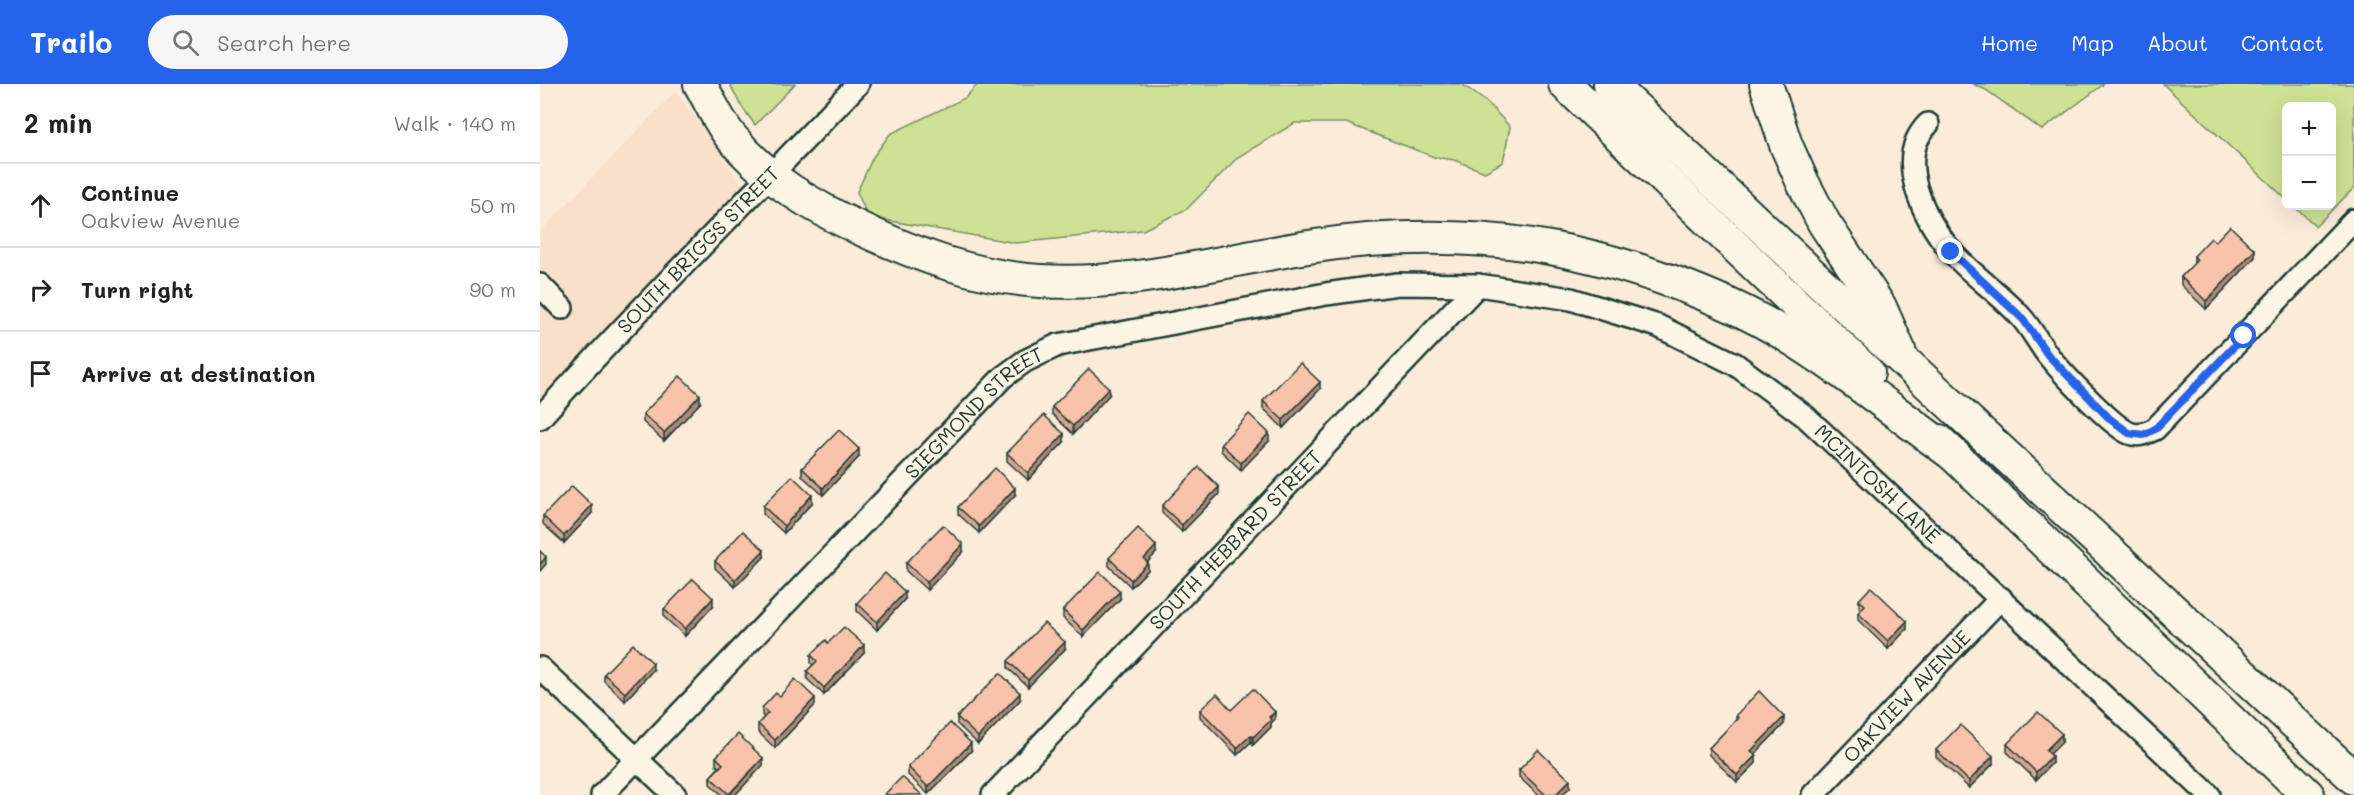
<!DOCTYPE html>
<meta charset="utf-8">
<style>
:root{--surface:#fff;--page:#f6f6f6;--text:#222;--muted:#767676;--line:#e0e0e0;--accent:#2563eb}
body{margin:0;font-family:Mali,sans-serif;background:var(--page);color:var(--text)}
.controls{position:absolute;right:18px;top:18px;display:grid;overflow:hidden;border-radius:9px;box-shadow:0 6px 24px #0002}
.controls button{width:54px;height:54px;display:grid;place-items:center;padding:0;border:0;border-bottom:2px solid var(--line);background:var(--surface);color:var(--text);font:30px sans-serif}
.stop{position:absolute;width:18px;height:18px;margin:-14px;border:4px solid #2563eb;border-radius:50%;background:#fff}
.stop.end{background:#2563eb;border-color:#fff;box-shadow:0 2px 6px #0008}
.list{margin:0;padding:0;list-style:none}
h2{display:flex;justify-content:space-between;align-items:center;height:78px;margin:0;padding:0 24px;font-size:26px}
h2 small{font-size:20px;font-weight:400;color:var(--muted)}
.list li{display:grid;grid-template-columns:39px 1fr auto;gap:18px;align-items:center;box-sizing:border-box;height:84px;padding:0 24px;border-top:2px solid var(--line)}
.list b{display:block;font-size:22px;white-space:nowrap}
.list p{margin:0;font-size:20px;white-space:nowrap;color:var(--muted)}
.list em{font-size:20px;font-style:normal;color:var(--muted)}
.icon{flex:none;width:33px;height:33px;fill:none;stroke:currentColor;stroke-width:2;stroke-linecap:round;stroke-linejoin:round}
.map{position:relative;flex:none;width:1814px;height:711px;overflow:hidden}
header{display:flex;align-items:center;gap:36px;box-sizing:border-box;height:84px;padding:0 30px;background:var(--accent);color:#fff}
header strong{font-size:28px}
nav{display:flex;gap:33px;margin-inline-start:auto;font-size:21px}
.search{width:420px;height:54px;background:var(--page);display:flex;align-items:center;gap:15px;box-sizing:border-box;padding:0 21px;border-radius:33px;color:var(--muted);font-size:22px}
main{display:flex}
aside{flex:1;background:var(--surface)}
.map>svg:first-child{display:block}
</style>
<header>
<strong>Trailo</strong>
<div class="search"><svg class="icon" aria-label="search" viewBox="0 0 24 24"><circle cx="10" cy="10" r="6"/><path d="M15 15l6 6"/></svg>Search here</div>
<nav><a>Home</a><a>Map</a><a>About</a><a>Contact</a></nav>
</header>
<main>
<aside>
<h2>2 min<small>Walk · 140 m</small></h2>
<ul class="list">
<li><svg class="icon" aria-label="ahead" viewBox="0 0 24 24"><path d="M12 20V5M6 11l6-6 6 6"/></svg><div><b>Continue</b><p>Oakview Avenue</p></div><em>50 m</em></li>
<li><svg class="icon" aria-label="right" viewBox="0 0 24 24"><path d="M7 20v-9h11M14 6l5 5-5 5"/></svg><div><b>Turn right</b></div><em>90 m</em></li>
<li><svg class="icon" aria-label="arrive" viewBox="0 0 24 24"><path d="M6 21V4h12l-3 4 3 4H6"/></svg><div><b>Arrive at destination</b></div></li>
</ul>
</aside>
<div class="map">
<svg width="1814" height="711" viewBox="0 0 1814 711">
<rect width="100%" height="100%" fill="#fbebd9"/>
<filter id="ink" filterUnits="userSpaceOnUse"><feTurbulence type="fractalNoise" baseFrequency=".0167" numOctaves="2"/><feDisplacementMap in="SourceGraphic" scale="12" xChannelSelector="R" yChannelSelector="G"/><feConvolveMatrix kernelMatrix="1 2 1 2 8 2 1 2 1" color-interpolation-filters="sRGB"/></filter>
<g filter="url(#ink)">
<!-- built -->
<path fill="#fadfcb" d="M136,7l78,110 -214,228v-197z"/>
<!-- green -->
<g fill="#cfe195" stroke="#778f64" stroke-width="1.5">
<path d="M190,0h65l-40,41 -15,-21z"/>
<path d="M438,0h484l27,20 21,23 -7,35 -18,10 -31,-12 -20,-3 -88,-34h-51l-57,34 -51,52 -44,21 -127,13 -148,-26 -11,-25 16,-35 17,-23 75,-36z"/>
<path d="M1433,0h131l-62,46 -56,-40z"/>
<path d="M1623,0h191v104l-38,38 -22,-20h38v-100h-46v93z"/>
</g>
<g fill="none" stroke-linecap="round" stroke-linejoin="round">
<!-- minor casing -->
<g stroke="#1f3d34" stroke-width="26">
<g id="minor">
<path d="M1388,40c-35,35 -3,96 23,127 20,24 49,42 70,66 10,11 17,25 26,37 14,18 64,71 82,79 10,4 17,0 26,-4l199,-209"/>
<path d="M0,201l22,23"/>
<path id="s1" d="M0,334c103,-115 212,-222 318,-334"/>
<path d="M0,584l135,127"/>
<path id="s2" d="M62,711l401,-418 22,-16 33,-16 268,-51 72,-10 80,1 93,14 87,27 77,38 71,53 403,378"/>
<path id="s3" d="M453,711l485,-510"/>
<path id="s4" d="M1273,711l188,-197"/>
</g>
</g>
<!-- highway casing -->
<g stroke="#1f3d34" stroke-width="36">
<g id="highway">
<path d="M160,0c10,17 19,39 32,54 35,42 80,68 129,91 59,27 114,48 179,52 90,6 180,-20 268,-34 77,-12 165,-13 242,1 74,13 171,47 234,86 59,36 114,81 170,121"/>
<path d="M1025,0l303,289"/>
<path d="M1070,0l296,279 448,415"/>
<path d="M1226,0l20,61 17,38 21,40 56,84 19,43"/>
<path d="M1399,357l369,354"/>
</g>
</g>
<!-- minor -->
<use href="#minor" stroke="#fcf5e5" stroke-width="21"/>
<!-- highway -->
<use href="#highway" stroke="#fcf5e5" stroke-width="32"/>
</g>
<!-- wall -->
<g fill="#d5a793" stroke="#1f3d34" stroke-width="1.5">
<path d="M1675,158l40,15 -49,52 -25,-24v-8l13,-13v-8z"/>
<path d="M780,305l-37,39 -20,-20v-7z"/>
<path d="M569,311l-36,39 -21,-20v-7z"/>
<path d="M160,319l-36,38 -21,-19v-8z"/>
<path d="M729,357l-28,29 -20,-19v-7z"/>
<path d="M524,358l-36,38 -21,-19v-8z"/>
<path d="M319,373l-36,38 -21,-19v-8z"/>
<path d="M679,410l-37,38 -20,-19v-7z"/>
<path d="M475,411l-36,38 -21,-19v-7z"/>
<path d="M272,419l-28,30 -21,-19v-8z"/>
<path d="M52,429l-28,30 -21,-19v-8z"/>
<path d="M423,468l-36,38 -21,-19v-8z"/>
<path d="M616,469l-9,9 1,8 -17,17 -22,-21v-8z"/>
<path d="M224,473l-29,30 -20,-19v-7z"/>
<path d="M365,515l-28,31 -20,-19v-8z"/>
<path d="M580,515l-37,38 -20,-19v-8z"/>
<path d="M1319,516l48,29 -19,20 -30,-29v-7l3,-4 -2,-2z"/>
<path d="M173,522l-28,30 -21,-19v-8z"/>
<path d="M525,565l-37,38 -20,-19v-7z"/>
<path d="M324,569l-40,42 -17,-16v-8l6,-6 -2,-2v-8z"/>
<path d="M113,586l-28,31 -21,-20v-7z"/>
<path d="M240,612l35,9 -40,43 -17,-16v-8l6,-7 -2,-2v-7z"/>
<path d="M480,616l-42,44 -21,-20v-7z"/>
<path d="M660,626h31l44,9 -4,4v4l-18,18 -2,-3 -14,13 -37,-38z"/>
<path d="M1196,631l48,9 -29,30 1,9 -19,19 -28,-27v-7l27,-28z"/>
<path d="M1522,658l-12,12 2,9 -16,17 -29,-28v-8z"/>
<path d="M1396,666l57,14 -24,24 -33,-31z"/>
<path d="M431,667l-43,43 -20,-19v-8z"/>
<path d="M176,673l47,8 -28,30h-13l-12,-11v-7l9,-10 -3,-2z"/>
<path d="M979,686l51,17 -8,8h-24l-19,-18z"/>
</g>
<!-- shaded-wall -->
<g fill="#ae8878" stroke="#1f3d34" stroke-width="1.5">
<path d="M1715,166v7l-49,52v-8z"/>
<path d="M780,298v7l-37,39v-8z"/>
<path d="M569,304v7l-36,39v-8z"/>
<path d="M160,311v8l-36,38v-8z"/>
<path d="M729,349v8l-28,29v-7z"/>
<path d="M524,350v8l-36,38v-7z"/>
<path d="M319,365v8l-36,38v-7z"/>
<path d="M679,403v7l-37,38v-7z"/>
<path d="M475,404v7l-36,38v-7z"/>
<path d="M272,411v8l-28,30v-7z"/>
<path d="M52,421v8l-28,30v-7z"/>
<path d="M423,460v8l-36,38v-8z"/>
<path d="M616,462v7l-12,13v-7z"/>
<path d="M224,466v7l-29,30v-7z"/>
<path d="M6,473v7l-6,7v-7z"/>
<path d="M608,479v7l-17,17v-7z"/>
<path d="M580,507v8l-37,38v-7z"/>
<path d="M365,508v7l-28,31v-8z"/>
<path d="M173,514v8l-28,30v-7z"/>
<path d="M1367,537v8l-19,20v-8z"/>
<path d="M525,558v7l-37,38v-7z"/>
<path d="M324,561v8l-40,42v-7z"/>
<path d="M113,579v7l-28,31v-8z"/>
<path d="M480,609v7l-42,44v-7z"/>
<path d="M275,614v7l-40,43v-8z"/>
<path d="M735,628v7l-4,4v4l-18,18v-8z"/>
<path d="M1244,633v7l-33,34v-7z"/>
<path d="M1522,650v8l-16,16v-8z"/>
<path d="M711,651v7l-14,13v-7z"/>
<path d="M431,659v8l-43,43v-7z"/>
<path d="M1216,671v8l-19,19v-7z"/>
<path d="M1453,672v8l-24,24v-7z"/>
<path d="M1512,672v7l-16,17v-8z"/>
<path d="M223,674v7l-28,30h-6z"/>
<path d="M1030,696v7l-8,8h-7z"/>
</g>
<!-- building -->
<g fill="#f8c2ab" stroke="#1f3d34" stroke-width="1.5">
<path d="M1690,142l25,24 -49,51 -25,-24 16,-17 -3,-4 17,-18 4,4z"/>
<path d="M760,279l20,19 -37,38 -20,-19z"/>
<path d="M549,285l20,19 -36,38 -21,-19z"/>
<path d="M140,292l20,19 -36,38 -21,-19z"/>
<path d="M709,330l20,19 -28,30 -20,-19z"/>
<path d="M504,331l20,19 -36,39 -21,-20z"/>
<path d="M299,346l20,19 -36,39 -21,-20z"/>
<path d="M659,383l20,20 -37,38 -20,-19z"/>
<path d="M455,384l20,20 -36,38 -21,-19z"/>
<path d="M252,392l20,19 -28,31 -21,-20z"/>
<path d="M32,402l20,19 -28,31 -21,-20z"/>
<path d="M403,441l20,19 -36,38 -21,-19z"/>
<path d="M598,444l18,18 -12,13 4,4 -17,17 -22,-22z"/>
<path d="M203,447l21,19 -29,30 -20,-19z"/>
<path d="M0,467l6,6 -6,7z"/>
<path d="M560,488l20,19 -37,39 -20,-20z"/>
<path d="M345,489l20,19 -28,30 -20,-19z"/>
<path d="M153,495l20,19 -28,31 -21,-20z"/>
<path d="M1331,503l36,34 -19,20 -30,-28 7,-8 -6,-5z"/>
<path d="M504,539l21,19 -37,38 -20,-19z"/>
<path d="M304,543l20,18 -40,43 -17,-17 10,-10 -6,-6 15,-15 2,3z"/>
<path d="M93,560l20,19 -28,30 -21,-19z"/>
<path d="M460,589l20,20 -42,44 -21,-20z"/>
<path d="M255,595l20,19 -40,42 -17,-16 10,-11 -6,-5 14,-15 4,3z"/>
<path d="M713,605l22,23 -6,5 2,3 -18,17 -2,-2 -14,13 -37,-38 17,-16 14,16z"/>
<path d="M1219,607l25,26 -33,34 5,4 -19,20 -28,-27 29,-30 -2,-3z"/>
<path d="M1498,628l24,22 -16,16 6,6 -16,16 -29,-28z"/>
<path d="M410,639l21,20 -43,44 -20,-20z"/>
<path d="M1420,641l33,31 -24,25 -33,-31z"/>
<path d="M198,650l25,24 -34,36 -19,-17 13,-13 -7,-7z"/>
<path d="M998,666l32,30 -15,15h-9l-27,-25z"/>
<path d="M362,693l20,18h-38z"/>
</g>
</g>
<g fill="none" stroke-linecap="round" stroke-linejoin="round" filter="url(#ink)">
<!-- route -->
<path stroke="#2563eb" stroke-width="8" d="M1411,168l72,67 25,36 62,64 19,14 14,2 12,-6 89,-93"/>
</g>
<g text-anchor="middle" stroke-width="6" stroke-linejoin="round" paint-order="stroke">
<!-- street labels -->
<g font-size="20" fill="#1f3d34" stroke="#fcf5e5">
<text dy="7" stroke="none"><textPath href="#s1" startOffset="231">SOUTH BRIGGS STREET</textPath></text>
<text dy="7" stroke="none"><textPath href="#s2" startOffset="534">SIEGMOND STREET</textPath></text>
<text dy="7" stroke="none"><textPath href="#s2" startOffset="1526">MCINTOSH LANE</textPath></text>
<text dy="7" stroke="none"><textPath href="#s3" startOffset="352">SOUTH HEBBARD STREET</textPath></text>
<text dy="7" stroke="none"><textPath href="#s4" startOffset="136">OAKVIEW AVENUE</textPath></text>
</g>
</g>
</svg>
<div class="controls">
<button>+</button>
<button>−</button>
</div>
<div class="stop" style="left:1704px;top:252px"></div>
<div class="stop end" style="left:1411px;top:168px"></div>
</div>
</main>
